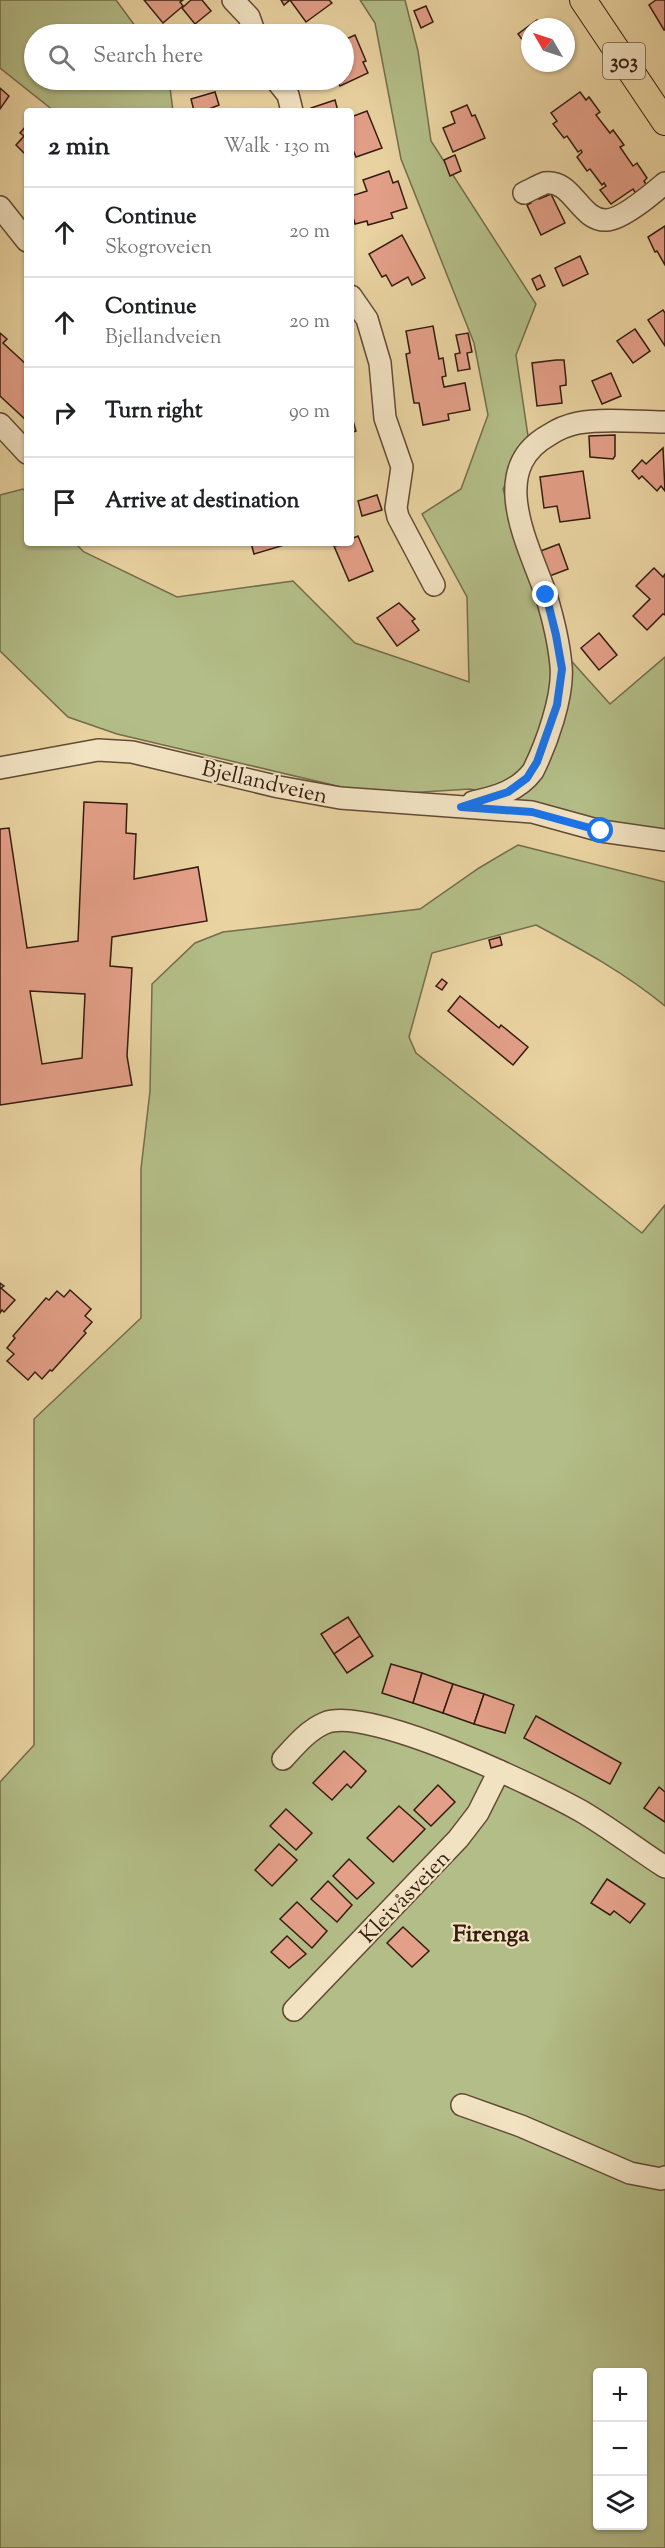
<!DOCTYPE html>
<meta charset="utf-8">
<style>
:root{--surface:#fff;--page:#f2f2f2;--text:#202124;--muted:#757577;--line:#e0e0e0}
body{margin:0;font-family:"Sorts Mill Goudy",serif;background:var(--page);color:var(--text)}
.controls{position:absolute;right:18px;bottom:18px;display:grid;overflow:hidden;border-radius:6px;box-shadow:0 2px 4px #0004}
.controls button{width:54px;height:54px;display:grid;place-items:center;padding:0;border:0;border-bottom:2px solid var(--line);background:var(--surface);color:var(--text);font:30px sans-serif}
.compass{position:absolute;left:521px;top:18px;width:54px;height:54px;border-radius:50%;background:var(--surface);box-shadow:0 2px 4px #0004;rotate:309deg}
.stop{position:absolute;width:18px;height:18px;margin:-14px;border:4px solid #1a73e8;border-radius:50%;background:#fff}
.stop.end{background:#1a73e8;border-color:#fff;box-shadow:0 2px 6px #0008}
.list{margin:0;padding:0;list-style:none}
h2{display:flex;justify-content:space-between;align-items:center;height:78px;margin:0;padding:0 24px;font-size:26px}
h2 small{font-size:20px;font-weight:400;color:var(--muted)}
.list li{display:grid;grid-template-columns:39px 1fr auto;gap:18px;align-items:center;box-sizing:border-box;height:90px;padding:0 24px;border-top:2px solid var(--line)}
.list b{display:block;font-size:22px;white-space:nowrap}
.list p{margin:0;font-size:20px;white-space:nowrap;color:var(--muted)}
.list em{font-size:20px;font-style:normal;color:var(--muted)}
.icon{flex:none;width:33px;height:33px;fill:none;stroke:currentColor;stroke-width:2;stroke-linecap:round;stroke-linejoin:round}
.map{position:relative;flex:none;width:665px;height:2548px;overflow:hidden}
.search{position:absolute;background:var(--surface);box-shadow:0 2px 4px #0004;left:24px;top:24px;width:330px;height:66px;display:flex;align-items:center;gap:15px;box-sizing:border-box;padding:0 21px;border-radius:33px;color:var(--muted);font-size:22px}
.panel{position:absolute;background:var(--surface);box-shadow:0 2px 4px #0004;left:24px;top:108px;width:330px;height:438px;border-radius:6px}
.map>svg:first-child{display:block}
</style>
<div class="map">
<svg width="665" height="2548" viewBox="0 0 665 2548">
<rect width="100%" height="100%" fill="#e9d3a1"/>
<filter id="stains"><feTurbulence type="fractalNoise" baseFrequency=".00333" numOctaves="4"/><feColorMatrix values="0 0 0 0 .2 0 0 0 0 .09 0 0 0 0 .02 0 0 0 .5 -.17"/></filter>
<radialGradient id="worn" r=".72"><stop offset=".6" stop-color="#630" stop-opacity="0"/><stop offset="1" stop-color="#630" stop-opacity=".3"/></radialGradient>
<!-- green -->
<g fill="#b3bd87" stroke="#746c4c" stroke-width="1.5" fill-rule="evenodd">
<path d="M0,0h116l25,34h-107v46h135l4,31h-119l-54,-43z"/>
<path d="M360,0h45l13,51 13,90 105,163 -20,51 12,81 -25,53 45,146 62,69 55,-47v172l-57,-5 -138,-35 -95,6 -258,-61 -49,-17 -68,-66v-156l23,-6 4,4v50h48l9,9 93,45 116,-16 62,62 114,39 -2,-85 -45,-83 39,-25 27,-74 -14,-72 -73,-184 -26,-136z"/>
<path d="M518,845l147,37v124c-40,-33 -84,-57 -129,-81l-104,28 -23,84 7,16 226,180 23,-28v1343h-665v-766l34,-37v-326l107,-101v-149l9,-78 2,-107 43,-41 28,-11 197,-23 59,-41zM598,2372h44v154h-44z"/>
</g>
<!-- building -->
<g fill="#e39f88" stroke="#351c10" stroke-width="1.5" fill-rule="evenodd">
<path d="M144,0h39l-3,2 3,4 -20,17z"/>
<path d="M191,0h11l9,11 -16,13 -13,-16z"/>
<path d="M281,0h48l3,3 -26,19 -16,-22 -6,5z"/>
<path d="M665,0v30h-1l-15,-25 7,-5z"/>
<path d="M426,6l7,16 -12,6 -7,-17z"/>
<path d="M537,20l5,7h-12v23l-12,-16z"/>
<path d="M355,35l11,26 -3,1 5,11 -28,13 -3,-6h7v-40z"/>
<path d="M200,80h17l-15,4z"/>
<path d="M0,88l9,8 -9,13z"/>
<path d="M215,92l4,13 -15,6h-10l-3,-12z"/>
<path d="M580,92l6,8 3,-3 11,15 -4,3 14,18 3,-3 11,15 -4,2 13,19 4,-3 10,15 -3,3 5,8 -11,8 -5,-8 -22,15 -11,-14 6,-4 -2,-3 -2,2 -12,-16 -3,2 -10,-14 5,-5 -1,-2 -3,2 -11,-16 -3,2 -11,-14 4,-3 -6,-8z"/>
<path d="M335,100l3,11h-26l-1,-3z"/>
<path d="M467,105l5,11 3,-1 10,23 -32,14 -10,-24 12,-5 -4,-11z"/>
<path d="M367,111l15,37 -26,9 -5,-12v-28z"/>
<path d="M26,126h1v30l-11,-11 8,-9 -4,-3z"/>
<path d="M455,155l6,16 -11,5 -6,-16z"/>
<path d="M389,171l4,12 5,-2 9,27 -16,5 2,5 -25,7 -1,-4 -12,3 -4,-14v-14l16,-5 -4,-11z"/>
<path d="M551,194l14,29 -24,12 -14,-30 4,-2 -2,-3 8,-4 2,3z"/>
<path d="M665,226v39l-8,-14 -2,1 -7,-15z"/>
<path d="M402,235l23,43 -13,7 -4,-8 -16,9 -6,-11 -4,2 -13,-23z"/>
<path d="M580,256l8,18 -25,12 -8,-18z"/>
<path d="M540,275l5,11 -8,4 -5,-11z"/>
<path d="M663,310l2,3v33l-17,-26z"/>
<path d="M433,326l6,33 4,-1 3,18 -4,1 2,10 21,-4 5,27 -22,4 1,6 -26,5 -4,-22h-5l-8,-49 4,-1 -4,-22z"/>
<path d="M635,329l15,22 -17,12 -16,-22z"/>
<path d="M0,333l7,6 -4,4 24,22v56l-27,-25z"/>
<path d="M468,333l4,19 -5,1 3,16 -12,2 -3,-17 5,-1 -4,-18z"/>
<path d="M556,360h8l2,20v5l-6,1 2,17 -25,3 -5,-43z"/>
<path d="M611,373l10,23 -19,8 -10,-23z"/>
<path d="M351,414l5,17 -5,2z"/>
<path d="M615,435v21l-2,3 -23,-2 -1,-21z"/>
<path d="M663,448l2,43 -4,-5 -4,5 -15,-15 -3,3 -7,-8 10,-11 4,4z"/>
<path d="M583,471l7,47 -30,4 -3,-16 -13,2 -4,-31z"/>
<path d="M377,495l5,15 -20,6 -4,-15z"/>
<path d="M358,536l15,35 -24,10 -15,-35 17,-3v-4z"/>
<path d="M251,543h36l1,1 -34,10z"/>
<path d="M559,544l9,25 -21,8 -9,-25z"/>
<path d="M654,568l9,9 2,-3v41l-2,-1 -16,16 -14,-14 17,-17 -14,-13z"/>
<path d="M399,603l16,16 -3,2 7,9 -22,16 -20,-28z"/>
<path d="M599,633l18,22 -18,15 -18,-22z"/>
<path d="M84,802l43,2 -1,29 10,1 -2,45 64,-12 9,54 -95,16 -2,29 22,2 -5,88 5,29 -132,20v-276l9,-1 18,120 51,-7zM30,991l55,3 -3,64 -40,6z"/>
<path d="M500,937l2,8 -11,3 -2,-8z"/>
<path d="M442,979l5,4 -5,7 -6,-4z"/>
<path d="M460,996l39,32 2,-3 27,22 -15,18 -65,-54z"/>
<path d="M0,1283l4,3 -3,2 14,12 -11,12 -2,-2 -2,3z"/>
<path d="M70,1290l21,19 -6,7 7,6 -8,9 2,2 -34,38 -2,-1 -8,9 -7,-7 -7,8 -21,-19 7,-7 -7,-6 8,-10 -2,-2 33,-38 3,2 8,-9 7,6z"/>
<path d="M348,1617l12,19 -26,18 -13,-20z"/>
<path d="M360,1636l13,20 -26,17 -13,-19z"/>
<path d="M391,1664l31,9 -9,30 -31,-10z"/>
<path d="M422,1673l31,11 -10,29 -30,-10z"/>
<path d="M453,1684l31,10 -10,30 -31,-11z"/>
<path d="M484,1694l30,11 -9,28 -31,-9z"/>
<path d="M536,1716l85,47 -11,21 -86,-46z"/>
<path d="M344,1751l22,20 -15,17 -4,-4 -15,16 -19,-17z"/>
<path d="M438,1785l17,17 -24,24 -17,-16z"/>
<path d="M659,1787l6,5v30l-21,-14z"/>
<path d="M399,1806l26,23 -32,33 -26,-24z"/>
<path d="M286,1809l26,24 -16,17 -26,-24z"/>
<path d="M279,1844l18,16 -25,26 -17,-16z"/>
<path d="M349,1859l25,24 -17,16 -24,-23z"/>
<path d="M607,1879l38,25 -15,19 -16,-12 -4,4 -19,-12z"/>
<path d="M328,1881l24,24 -15,17 -26,-23z"/>
<path d="M297,1902l30,29 -15,17 -32,-29z"/>
<path d="M403,1927l26,24 -17,16 -25,-24z"/>
<path d="M287,1936l19,18 -17,14 -18,-16z"/>
</g>
<g fill="none" stroke-linecap="round" stroke-linejoin="round">
<!-- minor casing -->
<g stroke="#624a34" stroke-width="24">
<g id="minor">
<path d="M233,0l16,17 6,17"/>
<path d="M276,80l12,15 4,16"/>
<path d="M524,193c7,-3 15,-8 21,-10 28,-4 35,39 62,37 16,-1 45,-26 58,-37"/>
<path d="M0,207l27,34"/>
<path d="M351,296l16,23 13,44 5,55 17,49 -6,41 2,9 36,68"/>
<path d="M0,424l27,29"/>
<path d="M0,768l98,-18 34,2 147,35 61,11 192,14 69,19 64,9"/>
<path d="M473,802c23,-5 45,-11 60,-31 13,-26 31,-75 28,-105 -2,-24 -8,-48 -15,-71 -17,-50 -60,-125 3,-160 9,-6 19,-10 29,-12 28,-5 59,-1 87,-1"/>
<path d="M283,1759c12,-13 25,-29 42,-36 43,-18 213,64 256,88 29,17 56,38 84,56"/>
<path d="M294,2010l164,-171 20,-26 21,-42"/>
<path d="M462,2105l59,21 109,47 31,6 4,-2"/>
</g>
</g>
<!-- major casing -->
<g stroke="#351c10" stroke-width="28">
<path id="major" d="M583,0l82,122"/>
</g>
<!-- minor -->
<use href="#minor" stroke="#f1e2c2" stroke-width="21"/>
<!-- major -->
<use href="#major" stroke="#e9d3a1" stroke-width="26"/>
</g>
<g fill="none" stroke-linecap="round" stroke-linejoin="round">
<!-- route -->
<path stroke="#1a73e8" stroke-width="8" d="M546,595l10,40 6,34 -5,36 -20,57 -10,16 -19,14 -47,15 71,5 69,19"/>
</g>
<g text-anchor="middle" stroke-width="4.5" stroke-linejoin="round" paint-order="stroke">
<!-- shield labels -->
<rect fill="#f1e2c2" stroke="#6d5745" stroke-width="1.5" x="603" y="43" width="42" height="36" rx="4.5"/>
<g font-size="21" font-weight="bold" fill="#351c10">
<text x="624" y="68">303</text>
</g>
<!-- street labels -->
<g font-size="22" fill="#351c10" stroke="#f1e2c2">
<text transform="translate(265 781) rotate(13)" y="8">Bjellandveien</text>
<text transform="translate(404 1896) rotate(-46)" y="8">Kleivåsveien</text>
</g>
<!-- neighbourhood labels -->
<g font-size="24" font-weight="bold" fill="#351c10" stroke="#f1e2c2">
<text x="491" y="1941">Firenga</text>
</g>
</g>
<rect width="100%" height="100%" filter="url(#stains)"/>
<rect width="100%" height="100%" fill="url(#worn)"/>
</svg>
<div class="controls">
<button>+</button>
<button>−</button>
<button><svg class="icon" aria-label="layers" viewBox="0 0 24 24"><path d="M12 4l9 5-9 5-9-5zM3 14l9 5 9-5"/></svg></button>
</div>
<svg class="compass" viewBox="-18 -18 36 36"><path d="M0-13l5 13h-10z" fill="#e53935"/><path d="M0 13l5-13h-10z" fill="#757577"/></svg>
<div class="stop" style="left:601px;top:831px"></div>
<div class="stop end" style="left:546px;top:595px"></div>
<div class="search"><svg class="icon" aria-label="search" viewBox="0 0 24 24"><circle cx="10" cy="10" r="6"/><path d="M15 15l6 6"/></svg>Search here</div>
<section class="panel">
<h2>2 min<small>Walk · 130 m</small></h2>
<ul class="list">
<li><svg class="icon" aria-label="ahead" viewBox="0 0 24 24"><path d="M12 20V5M6 11l6-6 6 6"/></svg><div><b>Continue</b><p>Skogroveien</p></div><em>20 m</em></li>
<li><svg class="icon" aria-label="ahead" viewBox="0 0 24 24"><path d="M12 20V5M6 11l6-6 6 6"/></svg><div><b>Continue</b><p>Bjellandveien</p></div><em>20 m</em></li>
<li><svg class="icon" aria-label="right" viewBox="0 0 24 24"><path d="M7 20v-9h11M14 6l5 5-5 5"/></svg><div><b>Turn right</b></div><em>90 m</em></li>
<li><svg class="icon" aria-label="arrive" viewBox="0 0 24 24"><path d="M6 21V4h12l-3 4 3 4H6"/></svg><div><b>Arrive at destination</b></div></li>
</ul>
</section>
</div>
